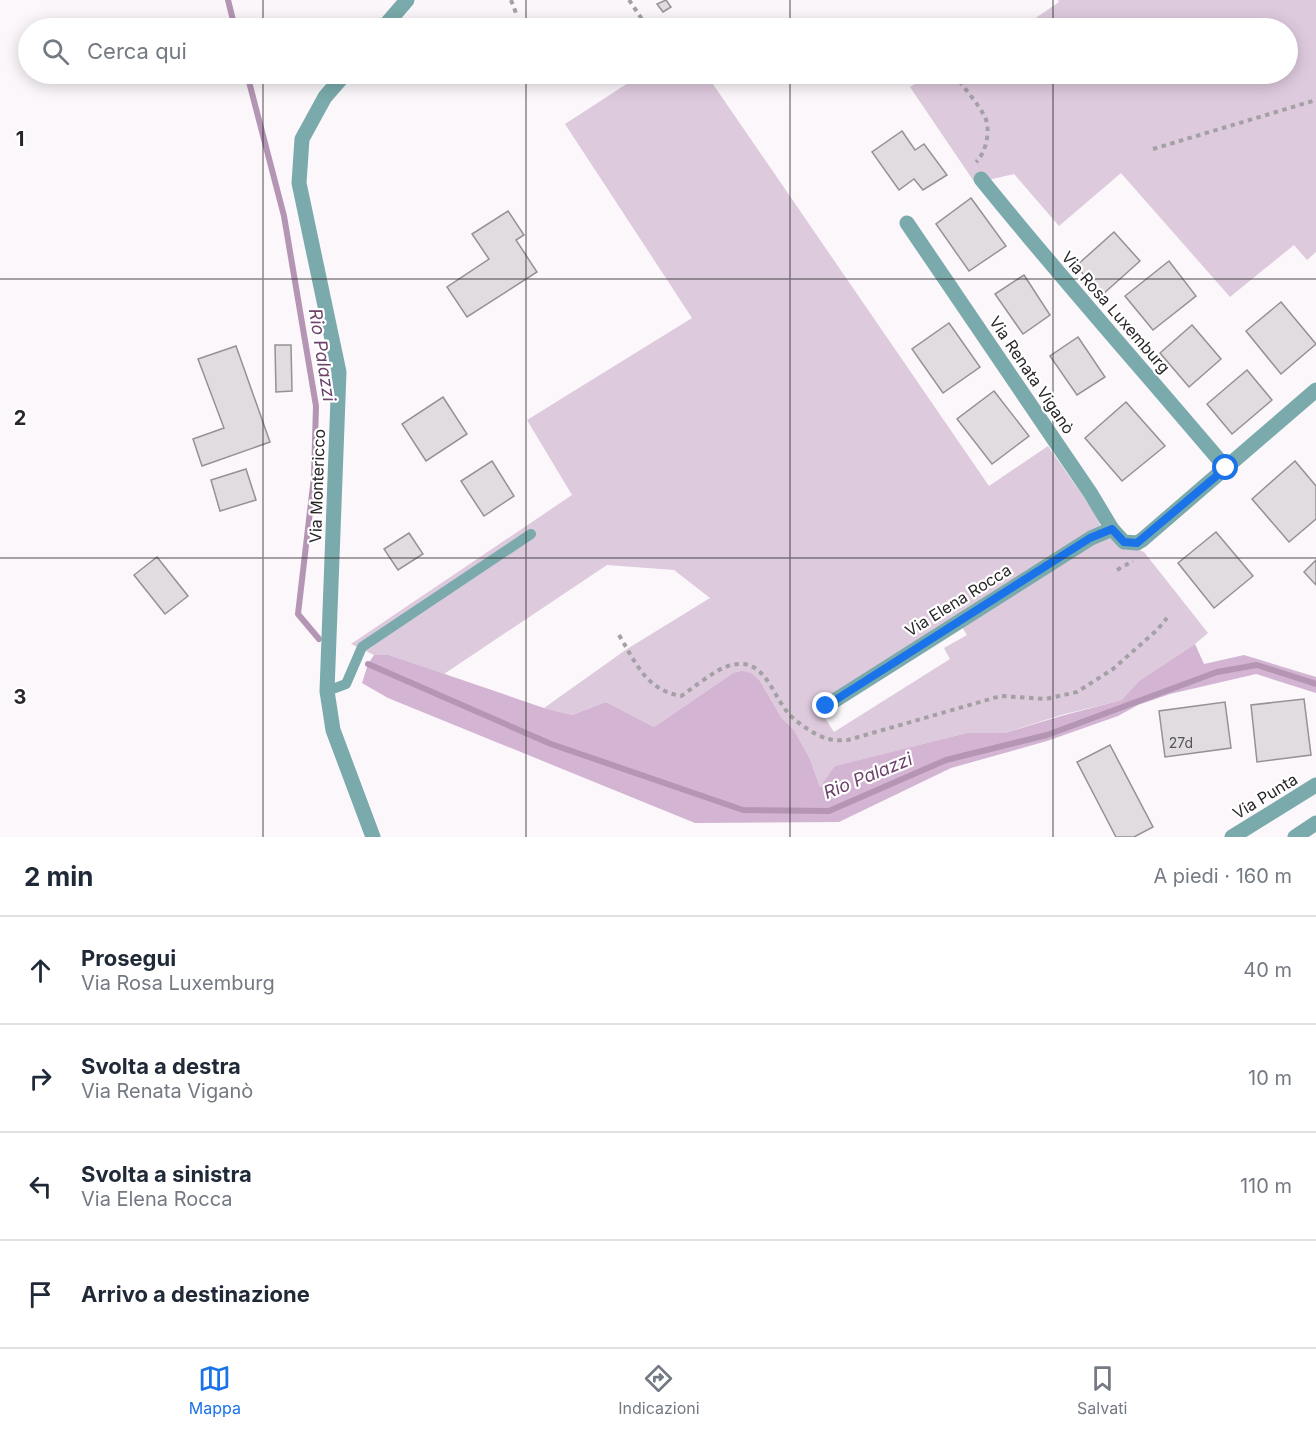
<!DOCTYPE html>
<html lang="it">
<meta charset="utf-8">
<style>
:root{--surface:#fff;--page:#f6f6f7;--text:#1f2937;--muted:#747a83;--line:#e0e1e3;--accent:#1a73e8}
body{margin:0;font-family:Inter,sans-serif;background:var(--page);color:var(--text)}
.stop{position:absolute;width:18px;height:18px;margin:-14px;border:4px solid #1a73e8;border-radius:50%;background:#fff}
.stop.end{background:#1a73e8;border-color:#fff;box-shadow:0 2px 6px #0008}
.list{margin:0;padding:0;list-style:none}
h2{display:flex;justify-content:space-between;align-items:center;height:78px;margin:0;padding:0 24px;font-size:26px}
h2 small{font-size:20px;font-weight:400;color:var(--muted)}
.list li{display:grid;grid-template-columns:39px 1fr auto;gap:18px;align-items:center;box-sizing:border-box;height:108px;padding:0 24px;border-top:2px solid var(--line)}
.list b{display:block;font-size:22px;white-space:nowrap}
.list p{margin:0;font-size:20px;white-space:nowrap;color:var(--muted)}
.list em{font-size:20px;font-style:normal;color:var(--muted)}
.icon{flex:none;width:33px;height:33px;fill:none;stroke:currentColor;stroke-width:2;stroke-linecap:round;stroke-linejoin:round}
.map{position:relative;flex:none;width:1316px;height:837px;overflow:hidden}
.search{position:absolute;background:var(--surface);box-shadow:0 3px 15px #0003;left:18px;right:18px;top:18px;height:66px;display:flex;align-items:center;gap:15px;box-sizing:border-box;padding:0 21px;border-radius:33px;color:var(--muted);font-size:22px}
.sheet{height:510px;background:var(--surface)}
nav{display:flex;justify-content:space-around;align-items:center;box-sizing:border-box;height:84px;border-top:2px solid var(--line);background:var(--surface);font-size:16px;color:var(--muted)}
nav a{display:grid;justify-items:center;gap:3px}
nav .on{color:var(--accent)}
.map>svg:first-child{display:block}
</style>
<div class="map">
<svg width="1316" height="837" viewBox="0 0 1316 837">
<rect width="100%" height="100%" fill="#fbf7fb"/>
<!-- green -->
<g fill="#decadd" fill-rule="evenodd">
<path d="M1058,0h258v252l-9,8 -13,-15 -64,52 -109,-124 -62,53 -45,-52 -39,9 -65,-96 20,-13h358v-46h-267l38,-26z"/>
<path d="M642,74h64l283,412 59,-40 47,67 8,20 41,19 64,81 -13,11 -56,37 -16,19 -62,15 -56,18h-38l-131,33 -16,21 -10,-28 -16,-29 -13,-13 -21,-36 -27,-8 -79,54 -48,-25 -34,13 -28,-7 83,-59 83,-51 -36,-28 -67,-5 -163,109 -55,-19h-15l-23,-11 221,-149 -45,-75 165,-102 -127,-194zM957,619l10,16 -23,13 6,11 -116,73 -16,-25z"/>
</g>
<!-- forest -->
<path fill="#d3b4d2" d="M1195,644l9,20 40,-9 72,22v16l-60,-19 -86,20 -32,11 -20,11 -71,25 -96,27 -112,54 -144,1 -307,-125 -26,-15 6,-19 6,-9h15l155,53 28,7 34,-13 48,25 79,-54 9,-2 9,2 9,8 21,36 13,13 16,29 10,28 15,-21 132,-33h38l56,-17 61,-16 17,-19z"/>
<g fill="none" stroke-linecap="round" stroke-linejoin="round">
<!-- stream -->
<g stroke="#b495b3" stroke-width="6">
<path d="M228,0l7,28"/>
<path d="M247,74l37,142 32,190 -2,71 -16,137 21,25"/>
<path d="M368,664l183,80 192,66 86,1 117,-51 101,-25 170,-63 40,-7 59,19"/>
</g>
</g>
<!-- building -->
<g fill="#e0dce0" stroke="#959195" stroke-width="1.5">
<path d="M666,0l5,7 -8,5 -6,-8z"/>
<path d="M902,131l13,19 9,-6 23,31 -24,15 -9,-11 -15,11 -27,-38z"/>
<path d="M971,198l35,48 -37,25 -33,-47z"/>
<path d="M508,211l16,24 -8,5 21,32 -70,45 -20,-30 42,-28 -17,-25z"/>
<path d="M1114,232l26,29 -38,34 -26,-29z"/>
<path d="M1169,261l27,35 -43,34 -28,-34z"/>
<path d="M1024,275l26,40 -27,19 -28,-40z"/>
<path d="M1281,302l35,42 -35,30 -35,-43z"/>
<path d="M949,323l31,44 -37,26 -31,-44z"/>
<path d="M1192,325l29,34 -32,28 -29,-34z"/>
<path d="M1078,337l27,40 -28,18 -27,-39z"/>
<path d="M275,345h16l1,46 -16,1z"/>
<path d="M236,346l34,96 -68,24 -9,-27 31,-11 -26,-69z"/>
<path d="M1247,370l25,30 -40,34 -25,-30z"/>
<path d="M994,391l35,45 -37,28 -35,-45z"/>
<path d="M443,397l24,37 -41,27 -24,-37z"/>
<path d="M1126,402l39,44 -43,35 -37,-43z"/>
<path d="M492,461l22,35 -30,20 -23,-35z"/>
<path d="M1295,461l21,25v33l-27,23 -37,-43z"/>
<path d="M246,469l10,31 -36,11 -9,-31z"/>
<path d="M1216,532l37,44 -39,32 -36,-45z"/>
<path d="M409,533l14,21 -25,16 -14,-21z"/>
<path d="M157,557l31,39 -23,18 -31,-39z"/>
<path d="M1316,560v25l-12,-13z"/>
<path d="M1304,699l7,56 -54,7 -6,-57z"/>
<path d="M1225,702l6,46 -66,9 -6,-46z"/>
<path d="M1110,745l43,82 -19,10h-18l-39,-75z"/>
</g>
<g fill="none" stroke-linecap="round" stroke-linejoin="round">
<!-- path -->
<g stroke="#a4a1a4" stroke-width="4" stroke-dasharray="4.5 4.5" stroke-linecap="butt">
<path d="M511,0l5,13"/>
<path d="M629,0l19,28"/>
<path d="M954,74c10,14 23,28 31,43 6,13 1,36 -9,45"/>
<path d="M1153,149l163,-49"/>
<path d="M1117,570l16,-9"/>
<path d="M619,635c17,28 27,55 62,61 12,-8 34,-26 47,-30 37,-12 43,29 62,49 10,10 26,21 39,24 6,2 13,1 19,1l153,-44 45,3 31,-7 36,-23 44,-39 10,-12"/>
</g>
<!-- lane -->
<path stroke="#7aaaab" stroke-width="10" d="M327,691l19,-7 16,-37 169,-113"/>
<!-- street -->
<g stroke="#7aaaab" stroke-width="15">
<path d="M383,28l24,-28"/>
<path d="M345,74l-20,23 -23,42 -3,44 40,189 -12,319 6,39 40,107"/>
<path d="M981,179c79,98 163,192 245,289"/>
<path d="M907,223l184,271 21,35 12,13 13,1 5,-3 174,-150"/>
<path d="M826,706l265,-168 21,-9"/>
<path d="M1232,837l84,-52"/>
<path d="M1295,837l21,-14"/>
</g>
</g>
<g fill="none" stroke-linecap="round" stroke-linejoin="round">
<!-- route -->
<path stroke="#1a73e8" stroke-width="8" d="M826,706l264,-168 22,-9 12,13 13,1 89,-75"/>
</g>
<!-- grid -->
<path fill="none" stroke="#282628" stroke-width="1.5" stroke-opacity="0.55" d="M263,0v28M526,0v28M790,0v28M1053,0v28M263,74v763M526,74v763M790,74v763M1053,74v763M0,279h1316M0,558h1316"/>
<g text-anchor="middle" stroke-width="4.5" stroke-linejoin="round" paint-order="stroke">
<!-- number labels -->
<g font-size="14" fill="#565456">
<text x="1181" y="748">27d</text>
</g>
<!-- street labels -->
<g font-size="16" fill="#282628" stroke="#fff">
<text transform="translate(1116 312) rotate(49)" y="6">Via Rosa Luxemburg</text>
<text transform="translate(1032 375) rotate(56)" y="6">Via Renata Viganò</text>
<text transform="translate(317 486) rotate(-88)" y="6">Via Montericco</text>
<text transform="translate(958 600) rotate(-32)" y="6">Via Elena Rocca</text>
<text transform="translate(1265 796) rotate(-31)" y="6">Via Punta</text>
</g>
<!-- water labels -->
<g font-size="18" font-style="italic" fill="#6d436c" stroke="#fff">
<text transform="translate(322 355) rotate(81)" y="6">Rio Palazzi</text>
<text transform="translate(868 776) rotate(-22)" y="6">Rio Palazzi</text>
</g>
</g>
<g font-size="20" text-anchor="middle" font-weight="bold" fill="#282628" stroke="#fff" stroke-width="4.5" stroke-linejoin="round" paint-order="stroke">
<text x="20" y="146">1</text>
<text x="20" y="425">2</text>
<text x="20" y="704">3</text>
</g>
</svg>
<div class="stop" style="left:1226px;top:468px"></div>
<div class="stop end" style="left:826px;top:706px"></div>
<div class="search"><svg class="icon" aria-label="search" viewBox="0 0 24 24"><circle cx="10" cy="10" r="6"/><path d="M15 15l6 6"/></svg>Cerca qui</div>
</div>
<section class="sheet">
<h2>2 min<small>A piedi · 160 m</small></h2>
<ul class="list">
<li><svg class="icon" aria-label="ahead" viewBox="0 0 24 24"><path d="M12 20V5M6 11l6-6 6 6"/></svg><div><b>Prosegui</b><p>Via Rosa Luxemburg</p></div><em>40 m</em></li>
<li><svg class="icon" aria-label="right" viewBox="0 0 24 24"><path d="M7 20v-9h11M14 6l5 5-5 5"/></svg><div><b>Svolta a destra</b><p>Via Renata Viganò</p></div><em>10 m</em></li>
<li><svg class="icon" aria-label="left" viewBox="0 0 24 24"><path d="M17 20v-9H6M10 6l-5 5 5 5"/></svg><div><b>Svolta a sinistra</b><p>Via Elena Rocca</p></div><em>110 m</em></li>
<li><svg class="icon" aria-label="arrive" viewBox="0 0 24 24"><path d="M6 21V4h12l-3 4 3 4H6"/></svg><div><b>Arrivo a destinazione</b></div></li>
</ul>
</section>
<nav>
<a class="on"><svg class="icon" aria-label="map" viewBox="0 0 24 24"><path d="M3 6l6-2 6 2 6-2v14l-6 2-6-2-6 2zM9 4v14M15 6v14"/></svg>Mappa</a>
<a><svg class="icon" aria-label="directions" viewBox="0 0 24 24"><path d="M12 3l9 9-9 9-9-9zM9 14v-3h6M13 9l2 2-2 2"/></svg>Indicazioni</a>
<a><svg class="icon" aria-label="saved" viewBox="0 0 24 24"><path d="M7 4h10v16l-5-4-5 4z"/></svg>Salvati</a>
</nav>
